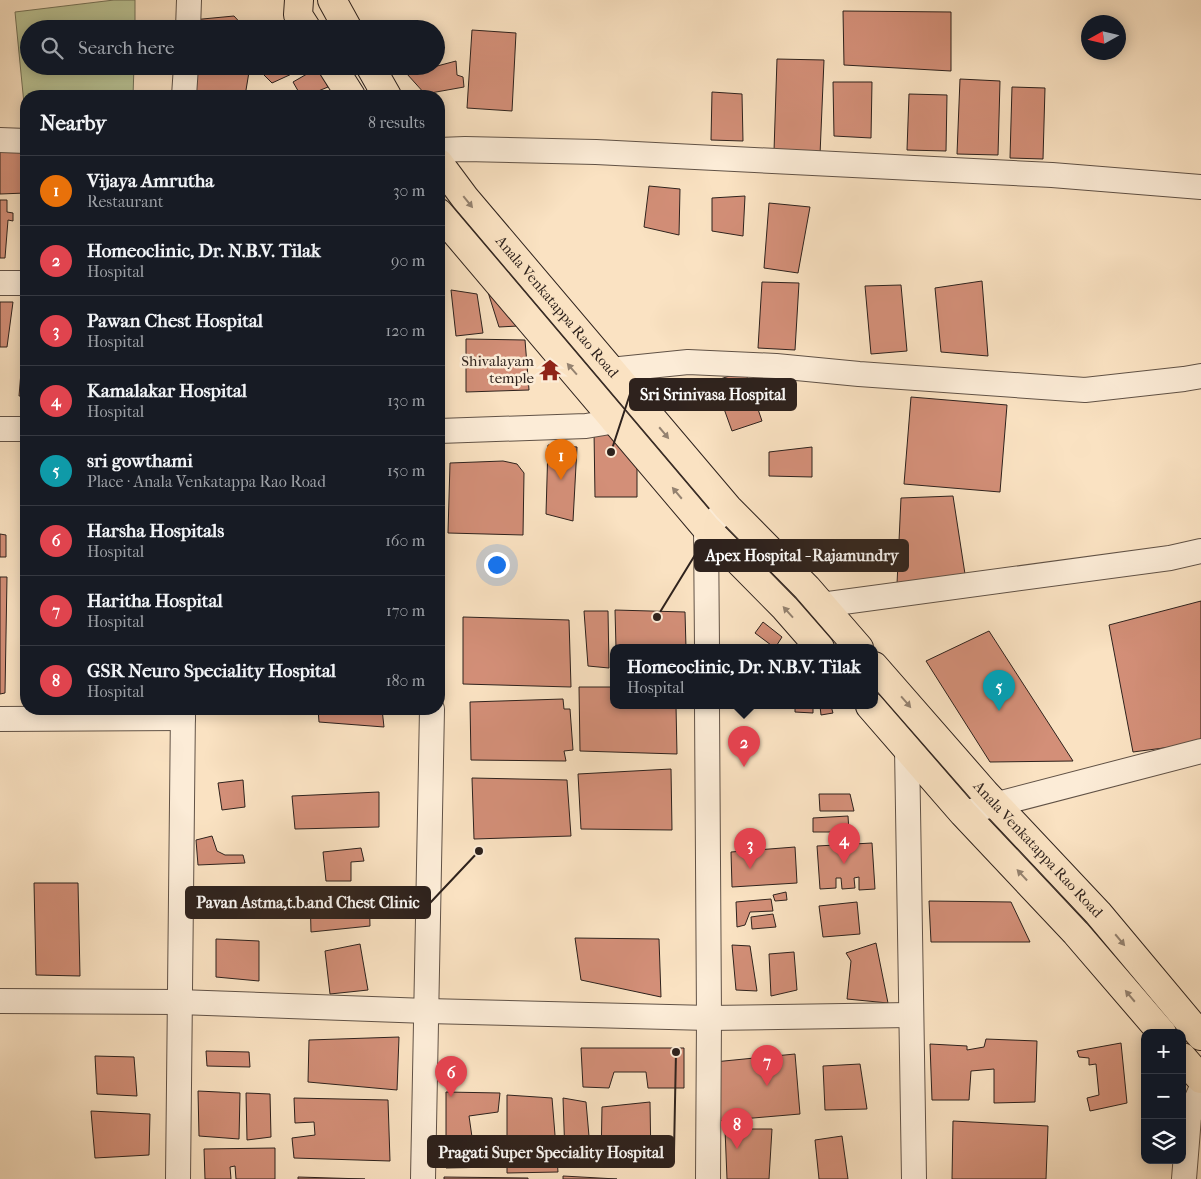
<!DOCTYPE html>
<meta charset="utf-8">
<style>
:root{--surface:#171b24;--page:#20242c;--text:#f1f3f6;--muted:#9ea1a6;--line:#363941;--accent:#0b8043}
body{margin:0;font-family:"IM FELL French Canon",serif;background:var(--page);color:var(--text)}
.controls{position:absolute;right:15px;bottom:15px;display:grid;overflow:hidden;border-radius:10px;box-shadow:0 2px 12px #0003}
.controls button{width:45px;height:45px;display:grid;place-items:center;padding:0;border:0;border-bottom:1px solid var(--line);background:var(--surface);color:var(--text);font:25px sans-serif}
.compass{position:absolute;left:1081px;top:15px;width:45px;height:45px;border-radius:50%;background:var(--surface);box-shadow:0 2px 12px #0003;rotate:262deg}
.you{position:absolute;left:496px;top:564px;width:18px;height:18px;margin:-12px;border:4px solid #fff;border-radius:50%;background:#1a73e8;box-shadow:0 0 0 8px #1a73e833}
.badge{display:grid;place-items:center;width:32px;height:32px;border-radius:50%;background:var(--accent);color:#fff;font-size:16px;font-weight:700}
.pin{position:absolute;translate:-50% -41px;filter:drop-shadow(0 1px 2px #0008)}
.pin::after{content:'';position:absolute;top:26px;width:18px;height:15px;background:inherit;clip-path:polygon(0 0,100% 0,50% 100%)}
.popup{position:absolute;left:610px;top:644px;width:268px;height:65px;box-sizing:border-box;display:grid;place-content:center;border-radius:10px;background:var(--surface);filter:drop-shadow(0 1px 4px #0005);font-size:16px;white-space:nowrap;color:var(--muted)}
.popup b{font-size:19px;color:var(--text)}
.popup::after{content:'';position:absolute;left:50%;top:100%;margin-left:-10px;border:10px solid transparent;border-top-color:var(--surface)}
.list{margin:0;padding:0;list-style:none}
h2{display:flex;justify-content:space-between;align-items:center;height:65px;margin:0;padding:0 20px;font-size:21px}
h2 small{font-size:16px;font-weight:400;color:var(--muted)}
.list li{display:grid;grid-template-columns:32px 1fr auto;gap:15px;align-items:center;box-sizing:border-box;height:70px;padding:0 20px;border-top:1px solid var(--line)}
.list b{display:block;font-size:19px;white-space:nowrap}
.list p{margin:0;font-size:16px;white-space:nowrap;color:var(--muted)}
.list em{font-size:16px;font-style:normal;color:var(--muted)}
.icon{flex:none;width:28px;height:28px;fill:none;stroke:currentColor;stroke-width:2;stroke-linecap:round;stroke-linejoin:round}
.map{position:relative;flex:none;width:1201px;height:1179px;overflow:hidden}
.search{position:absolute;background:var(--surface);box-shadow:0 2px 12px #0003;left:20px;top:20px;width:425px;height:55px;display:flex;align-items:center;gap:12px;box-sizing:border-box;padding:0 18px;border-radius:28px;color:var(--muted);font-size:19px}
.panel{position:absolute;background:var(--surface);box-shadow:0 2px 12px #0003;left:20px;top:90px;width:425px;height:625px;border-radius:20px}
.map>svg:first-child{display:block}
</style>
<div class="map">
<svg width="1201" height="1179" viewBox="0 0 1201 1179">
<rect width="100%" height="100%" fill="#fae2c2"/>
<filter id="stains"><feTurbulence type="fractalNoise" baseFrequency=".004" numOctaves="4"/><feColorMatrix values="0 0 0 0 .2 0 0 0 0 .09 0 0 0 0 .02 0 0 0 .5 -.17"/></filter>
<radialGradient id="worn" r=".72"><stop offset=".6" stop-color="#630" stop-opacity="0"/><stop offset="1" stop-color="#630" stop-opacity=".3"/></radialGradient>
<!-- green -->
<path fill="#bbc495" stroke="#747359" d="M114,0h21v29h-106v37h105l-1,30h-107v8h-2l-9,-92z"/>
<!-- building -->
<g fill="#d38f78" stroke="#2e221d">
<path d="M843,11l108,1v59l-107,-6z"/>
<path d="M234,16l12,13h-53l-1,-9z"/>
<path d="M472,30l44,3 -4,78 -45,-3z"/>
<path d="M777,59l47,1 -4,95 -46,-4z"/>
<path d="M456,61l1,14 6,2 1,10 -39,7 -18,-20z"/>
<path d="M193,66h57l-5,30h-52z"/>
<path d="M266,66h43l-37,17 -9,-9z"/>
<path d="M319,67l9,20 -22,9h-5l-8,-14z"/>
<path d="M960,79l40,2 -2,74 -41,-1z"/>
<path d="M833,82h39l-1,56 -37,-2z"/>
<path d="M1012,87l33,1 -2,71 -33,-1z"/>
<path d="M712,92l30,2 1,47 -32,-1z"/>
<path d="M909,94l38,1 -1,56 -39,-1z"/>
<path d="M0,142h26v51l-26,1z"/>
<path d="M649,186l31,3 -1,46 -35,-8z"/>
<path d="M745,196l-2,40 -31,-5v-33z"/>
<path d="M0,200h7v12l6,1v8l-5,-1 -3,38h-5z"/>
<path d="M769,203l41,4 -12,66 -34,-5z"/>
<rect x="21" y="204" width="5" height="48"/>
<path d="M982,281l6,75 -47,-4 -6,-64z"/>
<path d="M762,282l37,1 -4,67 -37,-2z"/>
<path d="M901,285l6,66 -36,3 -6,-68z"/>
<path d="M487,289l31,37 -19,1z"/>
<path d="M451,290l26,4 6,39 -27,3z"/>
<path d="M0,302h13l-6,45h-7z"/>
<path d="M466,339l59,1 4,50 -63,2z"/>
<path d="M23,348h3v48h-7z"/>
<path d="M745,371l17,50 -30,10 -18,-50z"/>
<path d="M911,397l96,8 -7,87 -96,-8z"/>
<path d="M617,429l20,37v31h-42l-1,-66z"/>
<path d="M548,445l29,2 -4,74 -27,-7z"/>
<path d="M812,447v30l-43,-1v-24z"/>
<path d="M503,461l14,3 7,9 -1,62 -75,-2 2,-70z"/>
<path d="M953,496l12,78 -68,10 4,-86z"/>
<path d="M0,534l6,1v22h-6z"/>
<path d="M0,577h7l-2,116 -5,1z"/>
<path d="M23,595h3v96h-5z"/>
<path d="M1201,601v142l-68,9 -24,-127z"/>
<path d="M615,610l70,2 1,36h-70z"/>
<path d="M584,611h24l1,57 -21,-2z"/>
<path d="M463,617l106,3 2,67 -108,-3z"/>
<path d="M763,622l19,15 -7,11 -20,-15z"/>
<path d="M989,631l84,130 -83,1 -64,-101z"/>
<path d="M579,687h35v19h62l1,48 -97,-3z"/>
<path d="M563,699l1,10h6l3,41 -9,1 2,10 -95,-1 -1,-58z"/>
<path d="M795,706h18v7l-18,-1z"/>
<path d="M820,706h11l2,7 -12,2z"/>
<path d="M213,709h21l-1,3h-19z"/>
<path d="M318,709h64l2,18 -65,-5z"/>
<path d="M671,769l1,61 -91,-1 -3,-55z"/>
<path d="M472,778l95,2 4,56 -97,3z"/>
<path d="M243,780l2,27 -23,3 -4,-27z"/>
<path d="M379,792v35l-84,2 -3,-33z"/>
<path d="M819,794h31l4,17h-34z"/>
<path d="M848,816l1,16h-36v-14z"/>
<path d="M212,836l5,15 8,4h18l2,8 -47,2 -2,-25z"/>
<path d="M872,843l3,46 -16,1v-13l-5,1 1,10 -13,1 -1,-11h-5v10l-16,1 -3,-43z"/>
<path d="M795,847l2,36 -65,4 -1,-35z"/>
<path d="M361,848l3,13 -13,1v19h-25l-3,-29z"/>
<path d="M34,883h44l2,93 -44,-1z"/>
<path d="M369,888l1,38 -59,6 -1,-39z"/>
<path d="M786,892l1,8 -12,1 -2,-6z"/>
<path d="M771,899l2,12 -23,1 -5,13 -8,2 -1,-25z"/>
<path d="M929,901l82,1 19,40h-99z"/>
<path d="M857,902l3,32 -37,3 -4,-31z"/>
<path d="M773,914l3,13 -24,2 -1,-12z"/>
<path d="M575,938l84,1 2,58 -80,-17z"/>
<path d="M216,939l43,2v40l-43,-4z"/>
<path d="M876,943l12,60 -41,-4 4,-38 -5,-8z"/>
<path d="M360,944l8,46 -38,4 -5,-43z"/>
<path d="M732,945l18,1 7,45 -21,-1z"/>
<path d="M794,952l3,38 -26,6 -2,-42z"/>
<path d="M399,1037l-2,53 -89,-8 1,-42z"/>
<path d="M986,1039l51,2 -2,61 -41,1v-34l-23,2 -2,29h-37l-2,-56 37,2v4l17,-3z"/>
<path d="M1121,1043l6,60 -37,8 -3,-13 12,-3 -3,-31 -7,1v-7l-10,-1 -2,-6z"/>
<path d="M581,1048h103v40h-36l-2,-16h-32l-5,16 -26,-1z"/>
<path d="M206,1051l43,1 1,15 -43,-1z"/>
<path d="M795,1054l5,60 -82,7 -4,-59z"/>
<path d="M95,1056l39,1 3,39 -40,-2z"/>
<path d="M860,1064l7,45 -42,1 -2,-44z"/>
<path d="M198,1091l42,2 -1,46 -40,-3z"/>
<path d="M446,1092l54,1 -2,19 -29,4 3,21 19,-1 5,31 -50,1z"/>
<path d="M246,1093l24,1 1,43 -24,3z"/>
<path d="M507,1095l45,3 6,74 -51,1z"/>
<path d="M294,1098l94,2 2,61 -96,-3 -2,-20 23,-3 -1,-13 -19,1z"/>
<path d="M563,1098l23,4 5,57 -26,-3z"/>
<path d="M650,1102l1,59 -50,2 1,-56z"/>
<path d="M91,1111l59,3 -1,41 -54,3z"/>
<path d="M953,1121l95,5 -2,53h-94z"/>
<path d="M725,1129h47l-3,50h-42z"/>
<path d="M842,1136l6,43h-29l-4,-39z"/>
<path d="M275,1148v31h-39l-1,-13 -5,1 1,12h-26l-1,-30z"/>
<path d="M563,1176l54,3h-54z"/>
<path d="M298,1177l67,2h-67z"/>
<path d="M444,1177l84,1v1h-84z"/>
</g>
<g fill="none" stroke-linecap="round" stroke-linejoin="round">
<!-- minor casing -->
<g stroke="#615246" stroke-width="26">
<g id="minor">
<path d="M188,29l1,-29"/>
<path d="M184,96l2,-30"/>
<path d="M0,140l26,1"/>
<path d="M439,150l26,-1 131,3 456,23 149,12"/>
<path d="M0,283h26"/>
<path d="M610,370l78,-8 88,4 83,8 226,16 99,-11 17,-3"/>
<path d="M0,429h26"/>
<path d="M439,431l147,-5 30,-5"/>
<path d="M821,605l349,-47 31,-7"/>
<path d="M707,648l-1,-120 22,-20"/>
<path d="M707,706l2,312 -1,161"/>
<path d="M0,719l183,-1"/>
<path d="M907,748l7,431"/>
<path d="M963,813l238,-62"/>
<path d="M0,1001l179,1 248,9 282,7 201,-3"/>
<path d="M178,1179l5,-470"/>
<path d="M423,1179l9,-470"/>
<path d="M1184,1179l5,-62 12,-28"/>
</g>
</g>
<!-- major casing -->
<g stroke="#2e221d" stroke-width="30">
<g id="major">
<path d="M299,0l-1,15 9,14"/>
<path d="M332,0l16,29"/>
<path d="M332,66l19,30"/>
<path d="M370,66l17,30"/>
<path id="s1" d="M439,163l26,35 263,310 79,80 52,60"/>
<path d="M439,213l267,315 79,80 35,40"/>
<path id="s2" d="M874,666l111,127 113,120 103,123"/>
<path d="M870,706l93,107 113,120 86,100"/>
<path d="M1182,1057l19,22"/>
</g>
</g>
<!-- minor -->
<use href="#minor" stroke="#fcecd7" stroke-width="24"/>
<!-- major -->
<use href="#major" stroke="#fae2c2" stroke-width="28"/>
</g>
<!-- one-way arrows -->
<defs><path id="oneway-solid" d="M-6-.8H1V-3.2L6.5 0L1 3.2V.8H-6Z" transform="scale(1.25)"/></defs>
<g fill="#948270">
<use href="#oneway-solid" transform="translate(468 202) rotate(51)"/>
<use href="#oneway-solid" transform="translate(572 369) rotate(-131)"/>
<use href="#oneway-solid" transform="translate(664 433) rotate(50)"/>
<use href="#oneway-solid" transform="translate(677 493) rotate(-130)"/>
<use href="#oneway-solid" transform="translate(788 612) rotate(-132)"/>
<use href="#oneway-solid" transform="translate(906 702) rotate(49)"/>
<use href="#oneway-solid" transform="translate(1022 875) rotate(-133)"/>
<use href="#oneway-solid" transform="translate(1120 940) rotate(50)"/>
<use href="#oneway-solid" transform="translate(1130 996) rotate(-130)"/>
</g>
<!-- icons -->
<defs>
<g id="temple-bare" transform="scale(1.725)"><path d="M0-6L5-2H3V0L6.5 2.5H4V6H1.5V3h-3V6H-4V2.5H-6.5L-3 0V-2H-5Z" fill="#8f2418" stroke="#fcecd7" stroke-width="2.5" paint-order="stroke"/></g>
</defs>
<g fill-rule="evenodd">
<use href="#temple-bare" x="550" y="370"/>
</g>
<g text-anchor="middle" stroke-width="5" stroke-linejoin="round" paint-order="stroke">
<!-- street labels -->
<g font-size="15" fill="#2e221d" stroke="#fcecd7">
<text dy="5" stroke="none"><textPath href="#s1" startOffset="186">Anala Venkatappa Rao Road</textPath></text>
<text dy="5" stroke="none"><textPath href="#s2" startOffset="246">Anala Venkatappa Rao Road</textPath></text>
</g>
<!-- poi labels -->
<g font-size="15" fill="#2e221d" stroke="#fcecd7" text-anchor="end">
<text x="534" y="366">Shivalayam<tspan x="534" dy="17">temple</tspan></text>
</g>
</g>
<!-- callouts -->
<path fill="none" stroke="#2e221d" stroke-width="2" d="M611 452L630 394M657 617L695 555M479 851L430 903M676 1052L674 1152"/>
<g fill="#2e221d" stroke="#fcecd7" stroke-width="2">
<circle cx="611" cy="452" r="5"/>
<circle cx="657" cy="617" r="5"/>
<circle cx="479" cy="851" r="5"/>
<circle cx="676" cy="1052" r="5"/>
</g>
<g fill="#2e221d" stroke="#2e221d" stroke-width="2">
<rect x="630" y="379" width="166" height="31" rx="5"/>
<rect x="695" y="540" width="213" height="31" rx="5"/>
<rect x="186" y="887" width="244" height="31" rx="5"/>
<rect x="428" y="1136" width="246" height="31" rx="5"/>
</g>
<g font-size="16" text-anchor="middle" font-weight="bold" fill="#fff">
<text x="713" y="400">Sri Srinivasa Hospital</text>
<text x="802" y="561">Apex Hospital - Rajamundry</text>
<text x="308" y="908">Pavan Astma,t.b.and Chest Clinic</text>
<text x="551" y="1158">Pragati Super Speciality Hospital</text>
</g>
<rect width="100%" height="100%" filter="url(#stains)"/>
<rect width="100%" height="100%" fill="url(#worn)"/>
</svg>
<div class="controls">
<button>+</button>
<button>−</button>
<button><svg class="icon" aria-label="layers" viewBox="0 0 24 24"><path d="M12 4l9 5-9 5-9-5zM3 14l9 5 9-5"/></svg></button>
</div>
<svg class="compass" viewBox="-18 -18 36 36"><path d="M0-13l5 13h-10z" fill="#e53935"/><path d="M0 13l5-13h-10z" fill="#9ea1a6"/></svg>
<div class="you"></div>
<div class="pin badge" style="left:561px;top:480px;background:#e8710a">1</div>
<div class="pin badge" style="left:744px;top:767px;background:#e0444e">2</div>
<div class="popup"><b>Homeoclinic, Dr. N.B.V. Tilak</b>Hospital</div>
<div class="pin badge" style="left:750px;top:869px;background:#e0444e">3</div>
<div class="pin badge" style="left:844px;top:864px;background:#e0444e">4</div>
<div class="pin badge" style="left:999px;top:711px;background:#0f9aa8">5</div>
<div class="pin badge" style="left:451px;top:1097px;background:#e0444e">6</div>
<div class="pin badge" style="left:767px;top:1086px;background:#e0444e">7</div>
<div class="pin badge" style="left:737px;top:1149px;background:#e0444e">8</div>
<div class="search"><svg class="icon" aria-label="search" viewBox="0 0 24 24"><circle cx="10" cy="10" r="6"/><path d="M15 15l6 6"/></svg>Search here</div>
<section class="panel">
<h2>Nearby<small>8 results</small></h2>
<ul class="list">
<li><span class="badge" style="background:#e8710a">1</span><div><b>Vijaya Amrutha</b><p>Restaurant</p></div><em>30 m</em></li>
<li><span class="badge" style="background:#e0444e">2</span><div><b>Homeoclinic, Dr. N.B.V. Tilak</b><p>Hospital</p></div><em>90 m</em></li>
<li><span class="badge" style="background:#e0444e">3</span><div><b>Pawan Chest Hospital</b><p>Hospital</p></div><em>120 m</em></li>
<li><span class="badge" style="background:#e0444e">4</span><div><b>Kamalakar Hospital</b><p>Hospital</p></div><em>130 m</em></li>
<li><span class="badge" style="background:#0f9aa8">5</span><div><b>sri gowthami</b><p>Place · Anala Venkatappa Rao Road</p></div><em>150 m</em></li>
<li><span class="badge" style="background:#e0444e">6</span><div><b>Harsha Hospitals</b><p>Hospital</p></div><em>160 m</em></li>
<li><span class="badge" style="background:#e0444e">7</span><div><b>Haritha Hospital</b><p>Hospital</p></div><em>170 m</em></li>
<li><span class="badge" style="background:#e0444e">8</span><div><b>GSR Neuro Speciality Hospital</b><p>Hospital</p></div><em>180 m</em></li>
</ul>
</section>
</div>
